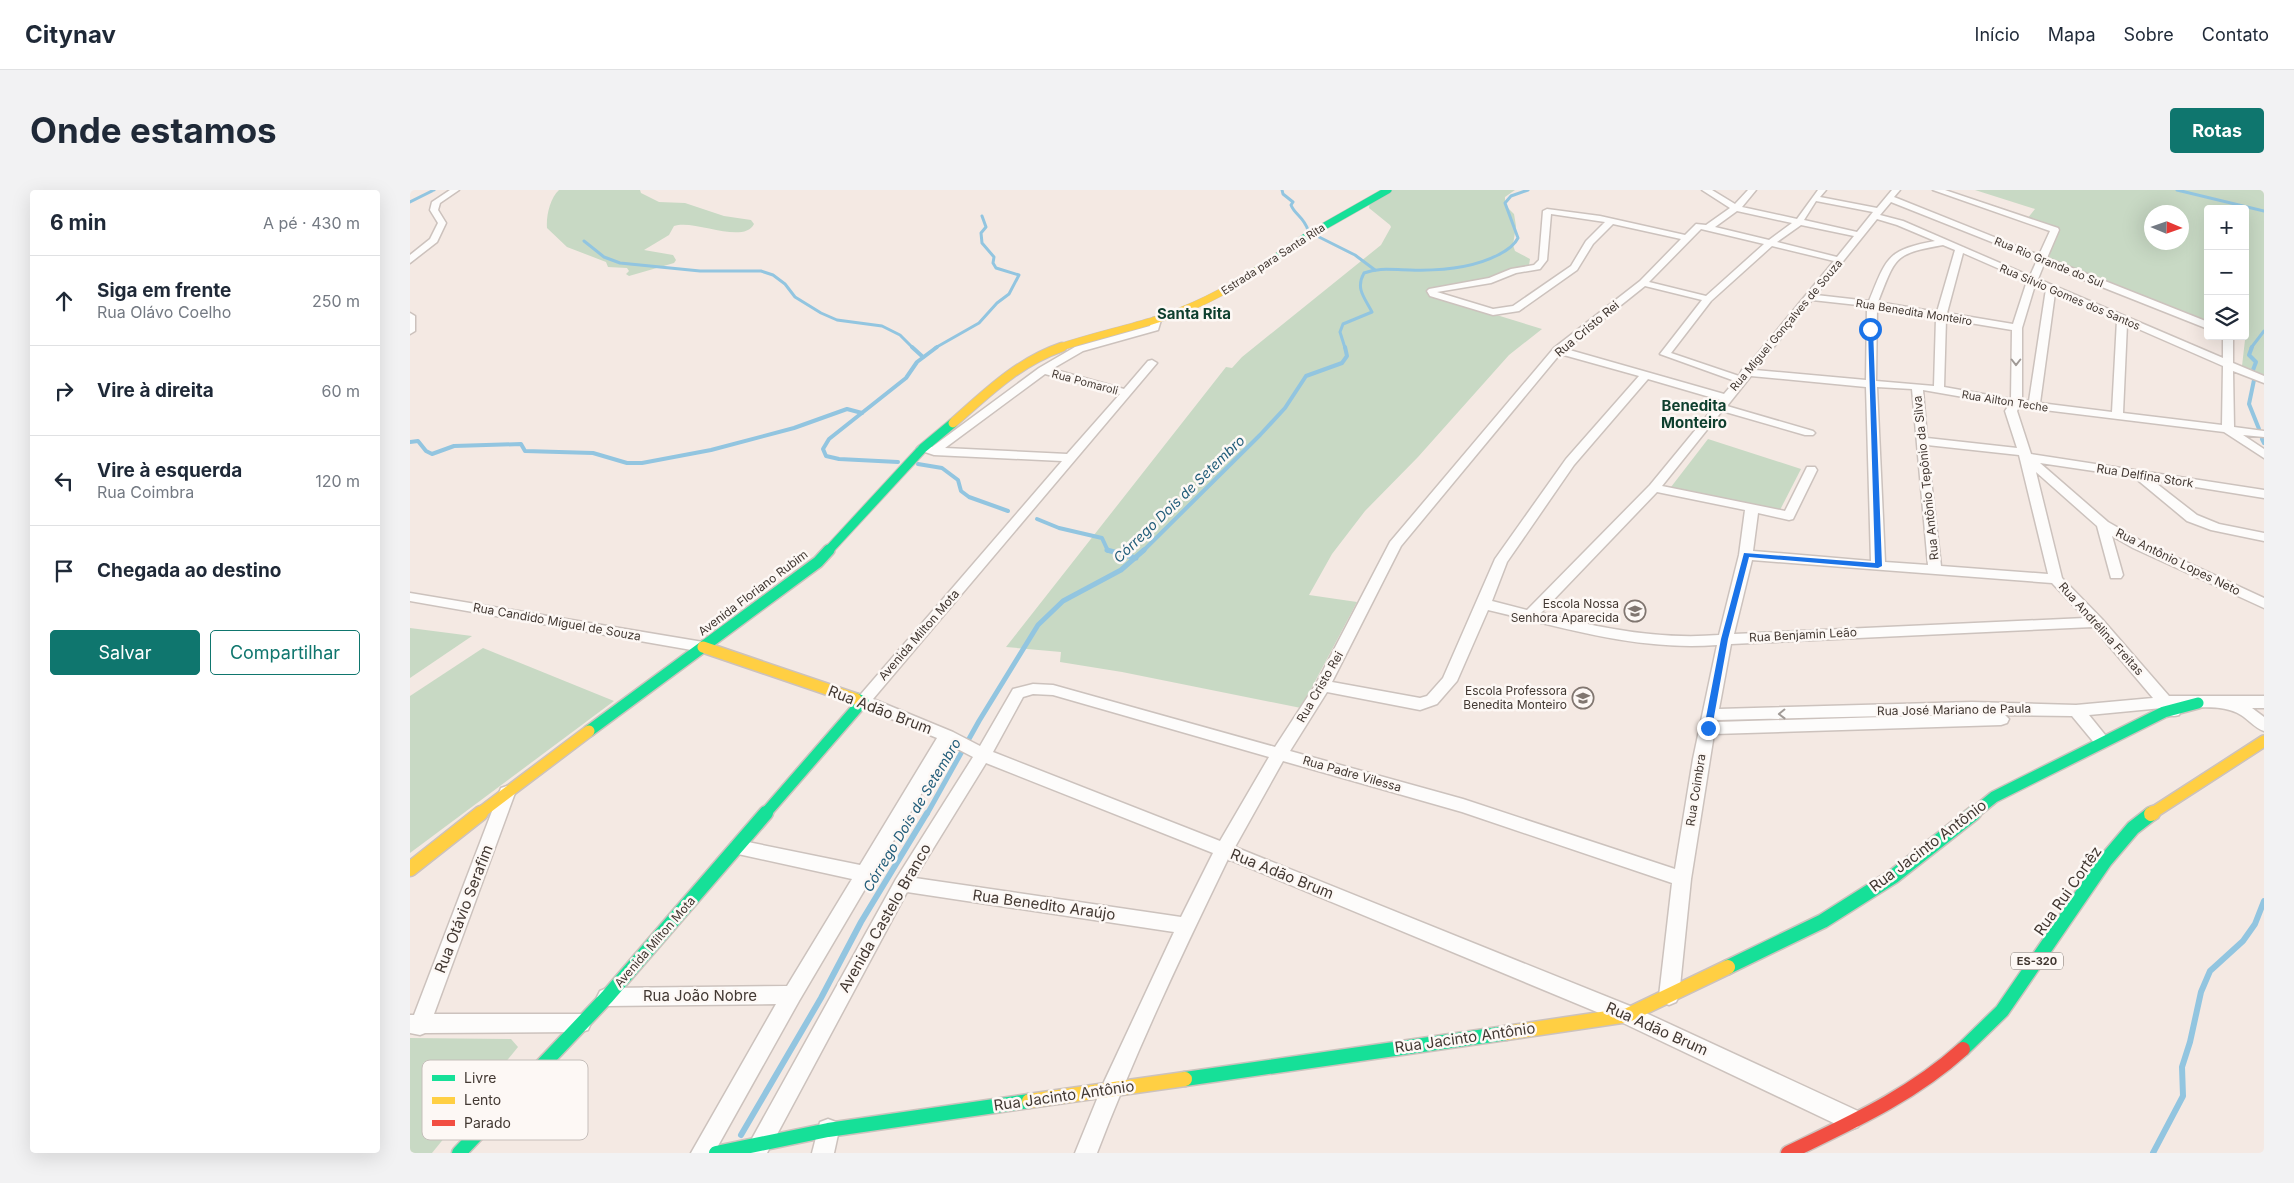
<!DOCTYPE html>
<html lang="pt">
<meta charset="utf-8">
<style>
:root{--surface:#fff;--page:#f2f2f3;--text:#1f2937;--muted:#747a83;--line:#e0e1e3;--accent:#0f766e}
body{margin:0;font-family:Inter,sans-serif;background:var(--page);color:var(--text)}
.controls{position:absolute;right:15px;top:15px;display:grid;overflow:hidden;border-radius:5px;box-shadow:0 5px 20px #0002}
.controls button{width:45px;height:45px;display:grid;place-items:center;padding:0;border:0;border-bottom:1px solid var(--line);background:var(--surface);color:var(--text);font:25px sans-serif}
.compass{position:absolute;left:1734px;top:15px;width:45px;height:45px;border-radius:50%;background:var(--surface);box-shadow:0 5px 20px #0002;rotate:92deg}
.stop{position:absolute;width:15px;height:15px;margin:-11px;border:4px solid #1a73e8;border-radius:50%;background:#fff}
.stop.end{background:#1a73e8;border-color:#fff;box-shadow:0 1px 5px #0008}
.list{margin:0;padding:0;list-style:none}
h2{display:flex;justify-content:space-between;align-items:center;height:65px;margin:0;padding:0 20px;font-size:21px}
h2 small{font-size:16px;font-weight:400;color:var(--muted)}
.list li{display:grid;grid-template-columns:32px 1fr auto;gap:15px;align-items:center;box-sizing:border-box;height:90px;padding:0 20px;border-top:1px solid var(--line)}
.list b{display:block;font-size:19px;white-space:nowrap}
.list p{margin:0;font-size:16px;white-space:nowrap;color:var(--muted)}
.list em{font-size:16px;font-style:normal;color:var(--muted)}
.actions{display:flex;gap:10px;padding:15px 20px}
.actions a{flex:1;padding:11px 0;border:1px solid var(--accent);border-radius:5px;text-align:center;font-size:18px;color:var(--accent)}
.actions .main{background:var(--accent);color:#fff}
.icon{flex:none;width:28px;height:28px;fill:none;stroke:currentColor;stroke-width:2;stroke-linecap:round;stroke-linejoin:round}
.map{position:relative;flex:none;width:1854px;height:963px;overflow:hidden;border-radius:5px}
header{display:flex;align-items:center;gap:30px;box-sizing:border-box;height:70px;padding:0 25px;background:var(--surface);border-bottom:1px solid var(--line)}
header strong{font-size:24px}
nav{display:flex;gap:28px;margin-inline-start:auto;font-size:18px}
.intro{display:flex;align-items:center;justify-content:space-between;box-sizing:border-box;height:120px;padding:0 30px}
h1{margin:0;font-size:35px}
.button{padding:12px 22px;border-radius:5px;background:var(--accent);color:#fff;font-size:18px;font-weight:700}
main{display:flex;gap:30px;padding:0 30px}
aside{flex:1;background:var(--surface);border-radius:5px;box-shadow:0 5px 20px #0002}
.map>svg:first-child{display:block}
</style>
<header>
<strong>Citynav</strong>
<nav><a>Início</a><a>Mapa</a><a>Sobre</a><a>Contato</a></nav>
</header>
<div class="intro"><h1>Onde estamos</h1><a class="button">Rotas</a></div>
<main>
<aside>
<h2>6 min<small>A pé · 430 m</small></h2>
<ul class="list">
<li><svg class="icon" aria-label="ahead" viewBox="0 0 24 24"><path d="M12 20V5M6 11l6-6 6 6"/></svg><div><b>Siga em frente</b><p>Rua Olávo Coelho</p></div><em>250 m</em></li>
<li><svg class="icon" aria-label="right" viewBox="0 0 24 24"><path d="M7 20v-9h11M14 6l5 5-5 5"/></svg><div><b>Vire à direita</b></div><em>60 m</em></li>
<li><svg class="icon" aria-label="left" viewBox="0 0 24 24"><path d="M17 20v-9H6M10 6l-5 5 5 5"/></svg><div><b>Vire à esquerda</b><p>Rua Coimbra</p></div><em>120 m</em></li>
<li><svg class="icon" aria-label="arrive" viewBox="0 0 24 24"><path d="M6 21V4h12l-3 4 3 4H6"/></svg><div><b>Chegada ao destino</b></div></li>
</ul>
<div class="actions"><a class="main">Salvar</a><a>Compartilhar</a></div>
</aside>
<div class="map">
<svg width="1854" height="963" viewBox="0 0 1854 963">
<rect width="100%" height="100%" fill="#f4e9e3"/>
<!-- green -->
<g fill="#c8d9c4" fill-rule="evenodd">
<path d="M149,0h81l1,3 18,9 26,1 39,13 27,4 3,4c-11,21 -59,-5 -80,2l-5,9 -25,15 29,5 3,5 -2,3 -45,13 -3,-2 3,-3 -2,-3 -19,-1 -2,-5 -39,-15 -20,-19c-1,-12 3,-30 12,-38z"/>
<path d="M982,0h123l-10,7v8l9,9 2,12 -3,19 2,6 15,8 -1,6 -45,16 -53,9 -3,4 114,35 -33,26 -91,102 -53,54 -33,43 -23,41 48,7 -56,106 -179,-36 -62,-10 1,-10 -55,-5 220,-280 6,1 10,-11 139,-112 10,-18 -1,-2 -21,-17 1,-6z"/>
<path d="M1565,0h289v185l-22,-9 3,-26 -3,-4h3v-127h-37v112l-160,-62 10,-28 -31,-12 8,-10zM1742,22h30v30h-30z"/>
<path d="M1298,249l93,30 -21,41 -109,-23z"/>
<path d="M0,438l62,8 -62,42z"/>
<path d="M73,458l131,53 -204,152v-157z"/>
<path d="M0,848l101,1 7,8 -86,106h-22z"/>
</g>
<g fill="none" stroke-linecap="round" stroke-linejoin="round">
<!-- stream-far3 -->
<g stroke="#92c5e0" stroke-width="3">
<path d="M872,0l1,4 10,8 -2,3c4,10 12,11 17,25"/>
<path d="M1767,0l87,21"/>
<path d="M0,12l24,-12"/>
<path d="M907,46l38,19 20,15"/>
<path d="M174,51l20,16 16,6 80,8h61l12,4 12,9 10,13 26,16 16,7 45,6 18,9 13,13"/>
<path d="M525,158l44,-25 18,-20 12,-9 10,-19 -23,-7 -3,-5 1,-6 -12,-14 -1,-10 5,-6 -4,-11"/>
<path d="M935,158l-5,-16 3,-8 29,-12c-7,-14 -17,-23 -8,-39 15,-6 30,-3 46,-3 30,1 61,-1 88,-15 8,-4 16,-9 20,-17l-13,-35 6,-7 17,-6"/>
<path d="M1841,158l13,-17"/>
</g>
<!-- stream-far2 -->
<g stroke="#92c5e0" stroke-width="4">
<path d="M502,157l11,10"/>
<path d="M1842,157l-3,8 7,7 -3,8"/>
<path d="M1844,190l-5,24 10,25"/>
<path d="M1852,249l2,4"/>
<path d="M0,252l8,-1 8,10 6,3 22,-8 67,-2 4,7 68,2 34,10h15l69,-13 83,-22 53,-19 15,4"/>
<path d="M488,272l-59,-3 -13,-3 -3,-7 6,-10 77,-61 11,-16 20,-15"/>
<path d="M508,274l24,4 16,12 3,11 8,6 39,14"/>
<path d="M627,329l22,9 43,10 6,13"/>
<path d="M733,361l117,-116 25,-27 21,-32 36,-13 5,-7 -2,-9"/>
</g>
<!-- stream-far1 -->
<g stroke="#92c5e0" stroke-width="5">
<path d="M697,360l29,8"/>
<path d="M517,624l52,-93 59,-96 25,-24 58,-31 23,-20"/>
</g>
<!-- stream -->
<g stroke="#92c5e0" stroke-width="6">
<path d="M331,945l80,-137 40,-76 66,-109"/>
<path d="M1743,963l30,-57 -1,-29 8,-25 11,-50 9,-21 33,-30 12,-17 9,-23"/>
</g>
<!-- street casing -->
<g stroke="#ccc2bd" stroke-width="3">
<g id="street">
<path d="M40,0h9l-19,13 -2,7 8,13 -9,19 -27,21v-8l20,-16 8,-16 -8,-13 2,-8z"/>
<path d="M1292,0h10l23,14 13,-14h8l-14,17 55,12 21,-29h8l-6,7 57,11 15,-18h8l-6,7 145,58 11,-24 -117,-41h12l113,38 1,2 -12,28 161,64v7l-164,-65 -6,15 185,79v-22h10v27l31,13v7l-31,-12 1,56 30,4v6l-21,-2 21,14v9l-40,-26 -205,-25 -2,4 14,43 233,36v8l-112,-18 45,35 22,9 45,9v8l-53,-11 -24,-9 -53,-44 -94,-14 68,59 35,20 121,56v10l-131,-60 -21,-12 11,39 -2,3h-10l-14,-52 -61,-54 26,106 40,41 67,77h95v12h-12l12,9v14c-9,-3 -15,-11 -23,-16 -18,-11 -41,-7 -62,-7l2,3 -2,4c-9,3 -12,-1 -17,-7l-73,7 21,26 -2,4 -6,2 -6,-2 -24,-29 -67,-1 4,4 -2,4 -6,2 -287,9 -23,145 -12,117 -3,6 -7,3 -7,-3 -3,-6 13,-113 -210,-71 -179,-51 -48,86 400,161 223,103 3,8 -3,8 -8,3 -8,-3 -221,-105 -393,-163c-47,97 -93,194 -131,294h-22l29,-71 70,-150 -267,-40 -140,261h-23l152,-274 77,-122 -23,-12 -151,256 -85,152h-23l85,-149 -169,2 -7,-3 -3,-6 3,-6 7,-3 180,-2 65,-107 -114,-25 -6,-2 -3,-5 3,-5 6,-2 122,25 77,-127 -79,-33 -3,-4 207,-240 -128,-6 -15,-5 -2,-2 2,-2 13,1 107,-79 36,-21 75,-21 3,-8h6l2,2 -3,10 -75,21 -31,18 72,20 24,-28 4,-1 5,3 -284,336 80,33 27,14 33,-57 20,-5 20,1 222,62 41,-63 74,-142 164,-194 86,-67 41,-42 -68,-15 -20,20 -16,26 -58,41 -26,4 -63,-19 -3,-5 2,-2 60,-11 22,-9 23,-4 5,-5 4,-49 4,-2 53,7 85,19 11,-11 10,1 24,-17zM1406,11l57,11 -16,20 -53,-12zM1481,12l146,58 -7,16 -127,-55 -23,-6zM1327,21l55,12 -23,17 -54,-13zM1141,24l54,8 -19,19 -15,25 -58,40 -20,3 -56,-17 54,-9 25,-10 24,-4 7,-9zM1467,29l20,6 38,16c-48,9 -48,16 -66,60l-53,-6zM1391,35l53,11 -17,21 -60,-15zM1291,39l63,15 -58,52 -57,-14zM1533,55l12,5 -18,62 -59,-10c18,-46 16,-48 65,-57zM1362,56l62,15 -89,108 -3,1 -3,6 -68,-23 40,-52zM1553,63l64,28 -14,43 -66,-11zM1625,95l11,4 -17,112 -7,-1v-72zM1235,96l57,14 -42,54 75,27 -11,13 -158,-45zM1645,103l62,27 -5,92 -72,-9zM1402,110l55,6 -1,74 -111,-10zM1467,118l59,10 -2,68 -58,-5zM1536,129l66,11 -1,69 -67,-12zM1717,134l96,42 -1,59 -99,-12zM1150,164l79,22 -73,83 -71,100 -52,119 -16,18 -7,2 -88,-16 69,-136zM635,184l75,20 -53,60 -122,-6zM1341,186l115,11 5,174 -118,-10 5,-38 31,7 4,-1 24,-49 -2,-3h-8l-22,44 -123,-25 60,-75 83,24h8l2,-2 -2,-2 -86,-25zM1238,189l72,21 -70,85 -123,125 -35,-9 15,-39 67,-97zM1467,197l35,2 16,176 -43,-3zM1513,200l86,15 -4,6 12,37 -90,-10zM1517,255l92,10 29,119 -107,-8zM1247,302l88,18 -6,45 -20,80c-61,5 -119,-7 -178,-22zM1342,370l300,23 33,35 -351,16zM1078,420c76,18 150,41 229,35l-24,114 -18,110 -212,-70 -173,-48 37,-59 93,18 17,-6 20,-23zM1683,437l60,71 -77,7 -104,-3 -253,7 12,-65zM623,504l20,1 216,62 -49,84 -227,-89 30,-55zM1562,524h10l-266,8 1,-2zM576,573l227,90 -32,64 -266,-39z"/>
<path d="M0,123l5,3v15l-5,3z"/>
<path d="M0,403l293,49 5,1 2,4 -2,4 -5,1 -293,-51z"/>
<path d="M97,596l6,2 2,5 -81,221h147l7,2 3,7 -3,7 -7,2 -156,1 -5,2 -10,-2v-18h4l85,-222 2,-5z"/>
<path d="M418,929l8,3 3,8 -5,23h-22l8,-31z"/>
</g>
</g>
<!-- fast-far3 casing -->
<g stroke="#ccc2bd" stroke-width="8">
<path id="fast-far3" d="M846,81l51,-35 81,-46"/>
</g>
<!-- fast-far2 casing -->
<g stroke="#ccc2bd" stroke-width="11">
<path id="fast-far2" d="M418,361l95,-103 30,-25"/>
</g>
<!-- fast-far1 casing -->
<g stroke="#ccc2bd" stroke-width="14">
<g id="fast-far1">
<path d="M179,541l229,-169 11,-12"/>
<path d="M355,624l98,-113 -7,-2"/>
<path d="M1563,624l21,-17 170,-85 34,-9"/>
</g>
</g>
<!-- fast casing -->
<g stroke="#ccc2bd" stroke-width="17">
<g id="fast">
<path d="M1318,777l95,-46 71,-45 80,-63"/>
<path d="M1553,859l39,-38 103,-150 28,-33 18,-14"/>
<path d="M775,889l321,-46"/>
<path d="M49,963l148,-156 159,-184"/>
<path d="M306,963l112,-23 201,-29"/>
</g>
</g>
<!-- slow-far3 casing -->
<g stroke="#ccc2bd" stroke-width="8">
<path id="slow-far3" d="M648,158c32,-11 65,-18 97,-28 36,-11 70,-28 101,-49"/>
</g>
<!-- slow-far2 casing -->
<g stroke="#ccc2bd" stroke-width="11">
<path id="slow-far2" d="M543,233c34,-30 65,-61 109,-76"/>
</g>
<!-- slow-far1 casing -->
<g stroke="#ccc2bd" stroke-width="14">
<g id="slow-far1">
<path d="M293,457l153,52"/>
<path d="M69,624l110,-83"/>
<path d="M1741,624l113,-73"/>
</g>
</g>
<!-- slow casing -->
<g stroke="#ccc2bd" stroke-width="17">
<g id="slow">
<path d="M1741,624l2,-1"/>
<path d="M0,679l71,-56"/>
<path d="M1096,843l122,-18 100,-48"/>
<path d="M619,911l156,-22"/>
</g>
</g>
<!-- jam casing -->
<g stroke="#ccc2bd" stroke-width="17">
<path id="jam" d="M1378,963c62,-30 123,-57 175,-104"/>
</g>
<!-- street -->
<use href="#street" fill="#fdfcfb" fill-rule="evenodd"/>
<!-- fast-far3 -->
<use href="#fast-far3" stroke="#16e098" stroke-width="7"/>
<!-- fast-far2 -->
<use href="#fast-far2" stroke="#16e098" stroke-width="9"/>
<!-- fast-far1 -->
<use href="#fast-far1" stroke="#16e098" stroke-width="11"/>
<!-- fast -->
<use href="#fast" stroke="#16e098" stroke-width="14"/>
<!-- slow-far3 -->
<use href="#slow-far3" stroke="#ffcf43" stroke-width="7"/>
<!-- slow-far2 -->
<use href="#slow-far2" stroke="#ffcf43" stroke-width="9"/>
<!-- slow-far1 -->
<use href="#slow-far1" stroke="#ffcf43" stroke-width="11"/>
<!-- slow -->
<use href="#slow" stroke="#ffcf43" stroke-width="14"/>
<!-- jam -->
<use href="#jam" stroke="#f24e42" stroke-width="14"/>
</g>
<!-- one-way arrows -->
<defs><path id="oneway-chevron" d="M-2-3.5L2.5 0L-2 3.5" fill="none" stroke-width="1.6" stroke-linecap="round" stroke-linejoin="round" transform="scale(1.25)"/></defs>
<g stroke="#a09a96">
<use href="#oneway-chevron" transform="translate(1606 172) rotate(90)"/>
<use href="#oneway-chevron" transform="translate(1372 524) rotate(179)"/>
</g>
<!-- route -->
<path fill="#1a73e8" d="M1460,137l3,2 9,237 -4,2 -129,-11 -21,82 -16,89 -4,4 -3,-1 -1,-3 17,-89 23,-86 131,10 -7,-234z"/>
<!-- icons -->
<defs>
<g id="school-ring" transform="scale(1.125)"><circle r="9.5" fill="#fdf8f5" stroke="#807670" stroke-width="1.5"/><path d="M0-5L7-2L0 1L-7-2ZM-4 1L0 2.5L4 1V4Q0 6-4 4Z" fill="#807670"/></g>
</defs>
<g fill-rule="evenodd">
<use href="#school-ring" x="1225" y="421"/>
<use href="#school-ring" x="1173" y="508"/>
</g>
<g text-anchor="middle" stroke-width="5" stroke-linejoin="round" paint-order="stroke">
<!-- far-street labels -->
<g font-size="11" fill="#423832" stroke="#fdf8f5">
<text transform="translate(863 69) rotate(-33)" y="4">Estrada para Santa Rita</text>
<text transform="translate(1639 72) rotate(22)" y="4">Rua Rio Grande do Sul</text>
<text transform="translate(1660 107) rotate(23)" y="4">Rua Sílvio Gomes dos Santos</text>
<text transform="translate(1504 122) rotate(9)" y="4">Rua Benedita Monteiro</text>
<text transform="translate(1376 135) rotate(-50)" y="4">Rua Miguel Gonçalves de Souza</text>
<text transform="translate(675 192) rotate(15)" y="4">Rua Pomaroli</text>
<text transform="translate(1595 211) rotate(9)" y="4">Rua Ailton Teche</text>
</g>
<!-- shield labels -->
<rect fill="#fdf8f5" stroke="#7a726c" stroke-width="1" x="1601" y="762.5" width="52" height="17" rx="4"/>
<g font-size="11" font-weight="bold" fill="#423832">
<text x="1627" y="775">ES-320</text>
</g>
<!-- street labels -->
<g font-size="12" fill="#423832" stroke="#fdf8f5">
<text transform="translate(1177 139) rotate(-40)" y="4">Rua Cristo Rei</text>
<text transform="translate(1735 286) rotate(9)" y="4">Rua Delfina Stork</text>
<text transform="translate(1516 288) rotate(-96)" y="4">Rua Antônio Tepônio da Silva</text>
<text transform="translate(1768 372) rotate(26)" y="4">Rua Antônio Lopes Neto</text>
<text transform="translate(343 403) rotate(-37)" y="4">Avenida Floriano Rubim</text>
<text transform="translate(147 432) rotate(10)" y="4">Rua Candido Miguel de Souza</text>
<text transform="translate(1691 439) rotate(48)" y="4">Rua Andrélina Freitas</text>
<text transform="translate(509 445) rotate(-49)" y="4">Avenida Milton Mota</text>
<text transform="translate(1393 445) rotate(-3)" y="4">Rua Benjamin Leão</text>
<text transform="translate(910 497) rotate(-60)" y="4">Rua Cristo Rei</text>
<text transform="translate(1544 520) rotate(-1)" y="4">Rua José Mariano de Paula</text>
<text transform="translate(942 584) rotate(16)" y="4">Rua Padre Vilessa</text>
<text transform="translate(1286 600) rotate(-81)" y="4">Rua Coimbra</text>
<text transform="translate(245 752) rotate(-49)" y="4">Avenida Milton Mota</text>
</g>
<!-- poi labels -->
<g font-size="12" fill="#423832" stroke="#fdf8f5" text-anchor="end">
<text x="1209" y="418">Escola Nossa<tspan x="1209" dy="14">Senhora Aparecida</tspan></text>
<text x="1157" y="505">Escola Professora<tspan x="1157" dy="14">Benedita Monteiro</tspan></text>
</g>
<!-- water labels -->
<g font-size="14" font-style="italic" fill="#225d7a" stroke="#fdf8f5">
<text transform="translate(769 309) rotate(-44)" y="5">Córrego Dois de Setembro</text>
<text transform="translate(502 625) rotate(-59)" y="5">Córrego Dois de Setembro</text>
</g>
<!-- far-district labels -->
<g font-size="15" font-weight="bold" fill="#0e3f2e" stroke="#fdf8f5">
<text x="784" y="129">Santa Rita</text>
<text x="1284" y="221">Benedita<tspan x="1284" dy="17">Monteiro</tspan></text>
</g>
<!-- near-street labels -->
<g font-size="15" fill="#423832" stroke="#fdf8f5">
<text transform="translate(470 520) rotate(21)" y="5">Rua Adão Brum</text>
<text transform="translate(1518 656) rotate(-37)" y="5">Rua Jacinto Antônio</text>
<text transform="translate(872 684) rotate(22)" y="5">Rua Adão Brum</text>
<text transform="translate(1658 701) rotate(-55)" y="5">Rua Rui Cortêz</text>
<text transform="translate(634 715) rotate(8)" y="5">Rua Benedito Araújo</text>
<text transform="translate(54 719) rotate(-69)" y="5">Rua Otávio Serafim</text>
<text transform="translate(475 728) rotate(-60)" y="5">Avenida Castelo Branco</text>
<text x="290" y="811">Rua João Nobre</text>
<text transform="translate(1247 839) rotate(24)" y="5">Rua Adão Brum</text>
<text transform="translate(1055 848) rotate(-8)" y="5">Rua Jacinto Antônio</text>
<text transform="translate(654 906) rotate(-8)" y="5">Rua Jacinto Antônio</text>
</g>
</g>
<!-- legend -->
<rect x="12" y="870" width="166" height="80" rx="8" fill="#fdf8f5" stroke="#c5beba" stroke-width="1"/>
<rect x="22" y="885" width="23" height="6" fill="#16e098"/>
<rect x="22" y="907" width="23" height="7" fill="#ffcf43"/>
<rect x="22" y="930" width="23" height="6" fill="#f24e42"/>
<g font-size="14" fill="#423832">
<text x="54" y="893">Livre</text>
<text x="54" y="915">Lento</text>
<text x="54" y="938">Parado</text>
</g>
</svg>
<div class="controls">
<button>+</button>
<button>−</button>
<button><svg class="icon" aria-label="layers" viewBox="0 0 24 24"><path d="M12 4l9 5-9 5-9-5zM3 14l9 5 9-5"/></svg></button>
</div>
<svg class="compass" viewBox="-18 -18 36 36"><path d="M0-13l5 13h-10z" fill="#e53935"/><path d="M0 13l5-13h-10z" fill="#747a83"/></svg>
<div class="stop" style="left:1460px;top:139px"></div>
<div class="stop end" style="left:1298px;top:538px"></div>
</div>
</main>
